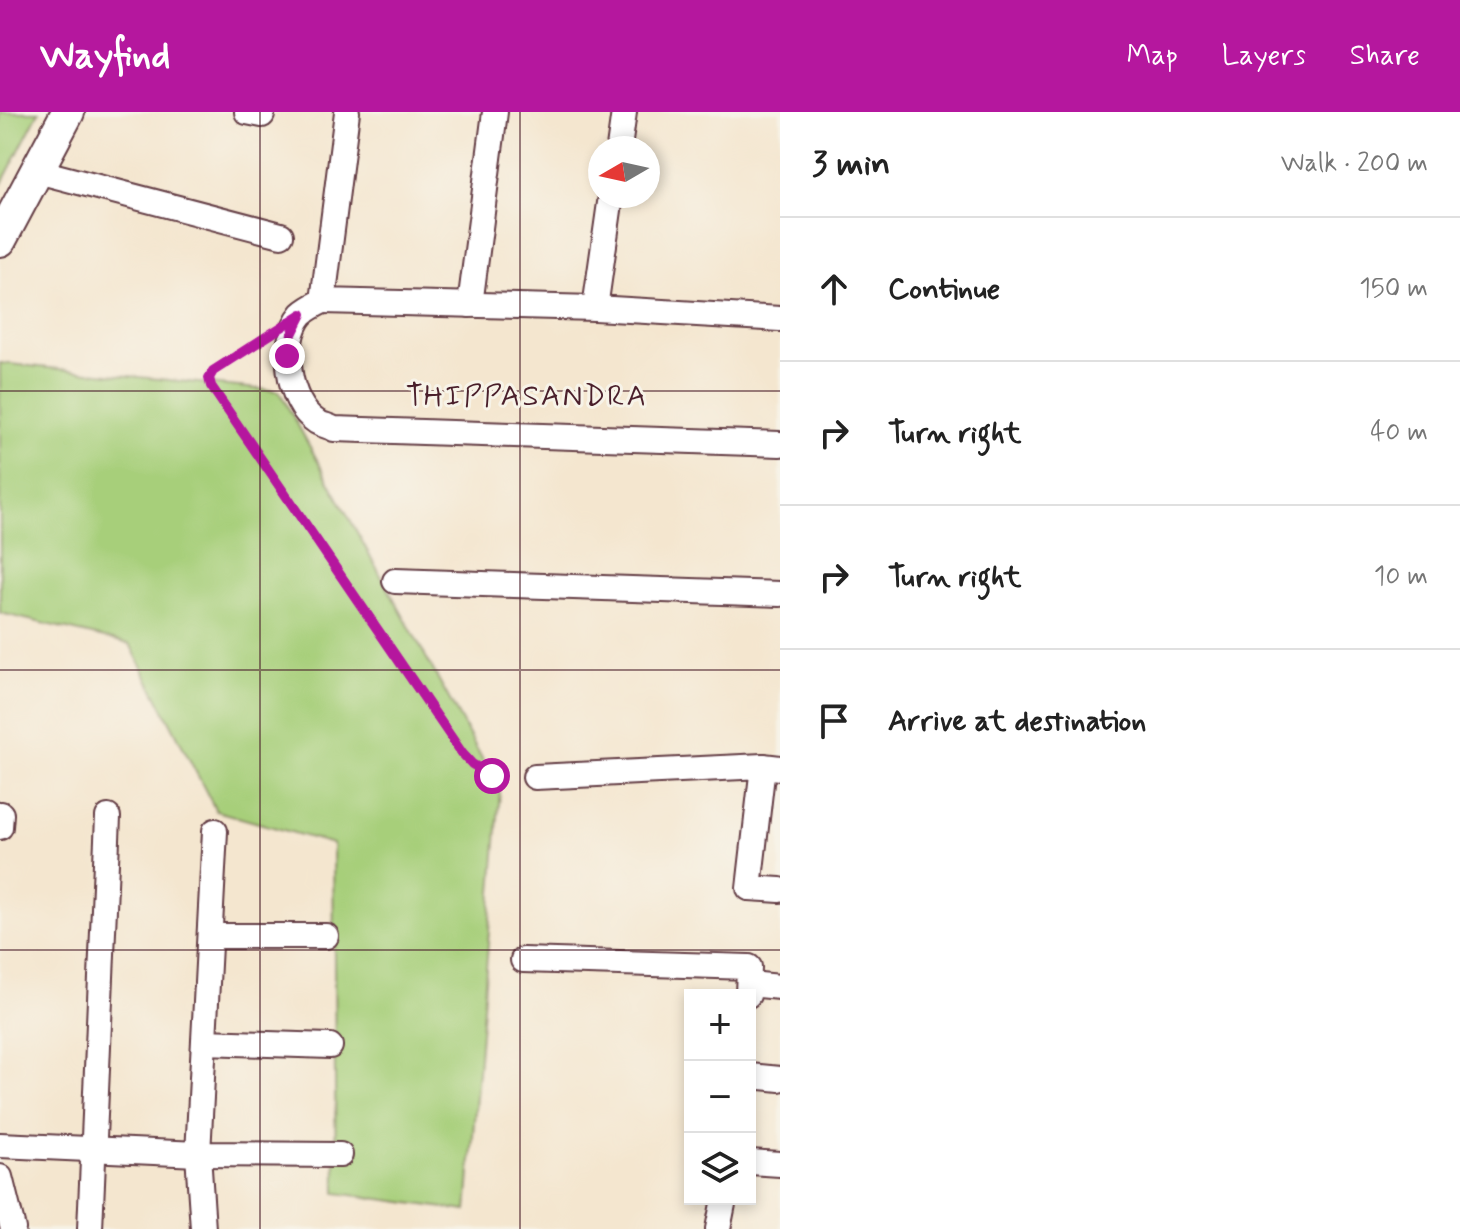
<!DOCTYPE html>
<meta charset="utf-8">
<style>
:root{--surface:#fff;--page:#f2f2f2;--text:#222;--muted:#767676;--line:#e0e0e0;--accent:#b5179e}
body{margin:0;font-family:Mynerve,sans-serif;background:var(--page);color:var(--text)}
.controls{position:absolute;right:24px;bottom:24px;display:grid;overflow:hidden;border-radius:0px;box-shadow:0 4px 12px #0003}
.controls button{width:72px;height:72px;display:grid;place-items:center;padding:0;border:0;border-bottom:2px solid var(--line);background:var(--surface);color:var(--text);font:40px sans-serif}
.compass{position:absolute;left:588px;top:24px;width:72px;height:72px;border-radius:50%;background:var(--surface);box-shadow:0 4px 12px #0003;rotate:261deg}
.stop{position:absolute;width:24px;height:24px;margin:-18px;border:6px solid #b5179e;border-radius:50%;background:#fff}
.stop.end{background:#b5179e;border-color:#fff;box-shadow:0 2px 8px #0008}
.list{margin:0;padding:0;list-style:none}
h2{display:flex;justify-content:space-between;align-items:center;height:104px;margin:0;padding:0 32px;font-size:34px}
h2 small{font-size:26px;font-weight:400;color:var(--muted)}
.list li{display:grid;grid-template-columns:52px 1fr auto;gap:24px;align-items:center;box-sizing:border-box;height:144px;padding:0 32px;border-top:2px solid var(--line)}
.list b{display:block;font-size:30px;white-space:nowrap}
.list em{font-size:26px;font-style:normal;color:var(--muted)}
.icon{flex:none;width:44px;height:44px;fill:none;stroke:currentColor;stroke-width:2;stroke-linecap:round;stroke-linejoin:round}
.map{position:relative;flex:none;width:780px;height:1117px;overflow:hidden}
header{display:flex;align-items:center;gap:48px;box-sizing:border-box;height:112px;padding:0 40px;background:var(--accent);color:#fff}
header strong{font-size:38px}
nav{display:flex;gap:44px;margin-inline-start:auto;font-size:28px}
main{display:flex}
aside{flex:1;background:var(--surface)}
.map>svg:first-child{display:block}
</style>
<header>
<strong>Wayfind</strong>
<nav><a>Map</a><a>Layers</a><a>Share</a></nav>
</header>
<main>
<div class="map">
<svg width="780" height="1117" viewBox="0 0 780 1117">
<rect width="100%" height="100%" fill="#f7f3e8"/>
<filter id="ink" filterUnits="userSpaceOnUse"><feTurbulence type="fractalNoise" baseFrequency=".0125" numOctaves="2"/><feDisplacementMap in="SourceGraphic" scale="16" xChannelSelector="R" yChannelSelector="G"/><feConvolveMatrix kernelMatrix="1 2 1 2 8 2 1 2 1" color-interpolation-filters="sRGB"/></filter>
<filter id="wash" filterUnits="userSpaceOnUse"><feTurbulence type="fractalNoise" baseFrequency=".006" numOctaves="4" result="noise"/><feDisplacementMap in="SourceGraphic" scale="32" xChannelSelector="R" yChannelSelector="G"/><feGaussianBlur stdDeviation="1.8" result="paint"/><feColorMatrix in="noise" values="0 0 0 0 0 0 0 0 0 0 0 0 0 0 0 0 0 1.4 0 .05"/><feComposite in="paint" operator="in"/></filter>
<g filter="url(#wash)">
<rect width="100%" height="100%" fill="#f4e6cf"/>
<!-- green -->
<g fill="#a7cf7a" stroke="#787752" stroke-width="2">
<path d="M0,0h39l-39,75z"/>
<path d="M0,251l279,28 221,400 -33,420 -131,-18 -3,-349 -117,-33 -86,-167 -130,-31z"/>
</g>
</g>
<g filter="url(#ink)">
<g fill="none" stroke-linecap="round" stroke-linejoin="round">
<!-- minor casing -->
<g stroke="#643d44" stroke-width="28">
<g id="minor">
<path d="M247,0l15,3"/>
<path d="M347,0l-24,189 272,7 185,11"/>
<path d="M619,36l5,-36"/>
<path d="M37,59l244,64"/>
<path d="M323,189c-6,3 -16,8 -21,13 -23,27 -15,89 15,108 5,3 12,4 17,7l446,15"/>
<path d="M470,193l25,-193"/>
<path d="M595,196l16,-112"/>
<path d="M395,469l385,13"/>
<path d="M763,654l-14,122 31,2"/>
<path d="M535,665l228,-11 17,2"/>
<path d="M0,715l1,-13"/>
<path d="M210,824h116"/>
<path d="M523,848l226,7 -1,28"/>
<path d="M749,872l31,3"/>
<path d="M204,930l126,4"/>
<path d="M750,964l30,3"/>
<path d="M0,1033l198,9 142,1"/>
<path d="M750,1050l30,2"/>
<path d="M0,1065l13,52"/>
<path d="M90,1117l18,-412"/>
<path d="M203,1117l-5,-75 17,-323"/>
<path d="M718,1117l6,-30"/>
</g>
</g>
<!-- major casing -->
<g stroke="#643d44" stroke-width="36">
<path id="major" d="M0,128l68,-128"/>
</g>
<!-- path -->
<path stroke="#643d44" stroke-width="4" stroke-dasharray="2 6" stroke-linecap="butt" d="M270,223l-57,36 -4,7 2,8 251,367 10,11 20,12"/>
<!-- minor -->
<use href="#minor" stroke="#fff" stroke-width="24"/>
<!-- major -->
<use href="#major" stroke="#fff" stroke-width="32"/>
</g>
</g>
<g fill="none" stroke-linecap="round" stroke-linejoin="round" filter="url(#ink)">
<!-- route -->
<path stroke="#b5179e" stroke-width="10" d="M287,244l5,-22 10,-20 -89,57 -4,7 2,8 251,367 10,11 20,12"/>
</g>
<!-- grid -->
<path fill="none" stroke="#4a1f2b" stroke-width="2" stroke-opacity="0.55" d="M260,0v1117M520,0v1117M0,279h780M0,558h780M0,838h780"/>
<g text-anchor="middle" stroke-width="6" stroke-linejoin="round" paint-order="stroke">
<!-- quarter labels -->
<g font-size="30" letter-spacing="2" fill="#4a1f2b" stroke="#f7f3e8">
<text x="527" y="293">THIPPASANDRA</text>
</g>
</g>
</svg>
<div class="controls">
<button>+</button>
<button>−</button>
<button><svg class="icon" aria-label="layers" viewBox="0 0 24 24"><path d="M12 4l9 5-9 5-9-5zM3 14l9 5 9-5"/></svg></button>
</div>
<svg class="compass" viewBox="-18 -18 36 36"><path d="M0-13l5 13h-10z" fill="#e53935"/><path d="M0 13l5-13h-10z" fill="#767676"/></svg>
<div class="stop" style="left:492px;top:664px"></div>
<div class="stop end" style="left:287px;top:244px"></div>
</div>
<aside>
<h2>3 min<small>Walk · 200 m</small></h2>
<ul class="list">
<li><svg class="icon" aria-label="ahead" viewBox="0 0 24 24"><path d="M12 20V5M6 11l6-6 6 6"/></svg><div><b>Continue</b></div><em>150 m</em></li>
<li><svg class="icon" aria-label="right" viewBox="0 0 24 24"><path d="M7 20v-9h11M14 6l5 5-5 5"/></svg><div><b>Turn right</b></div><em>40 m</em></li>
<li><svg class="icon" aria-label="right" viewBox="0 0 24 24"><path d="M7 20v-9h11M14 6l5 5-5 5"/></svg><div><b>Turn right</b></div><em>10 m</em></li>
<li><svg class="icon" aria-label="arrive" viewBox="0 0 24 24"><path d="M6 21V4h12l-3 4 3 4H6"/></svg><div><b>Arrive at destination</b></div></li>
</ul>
</aside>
</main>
